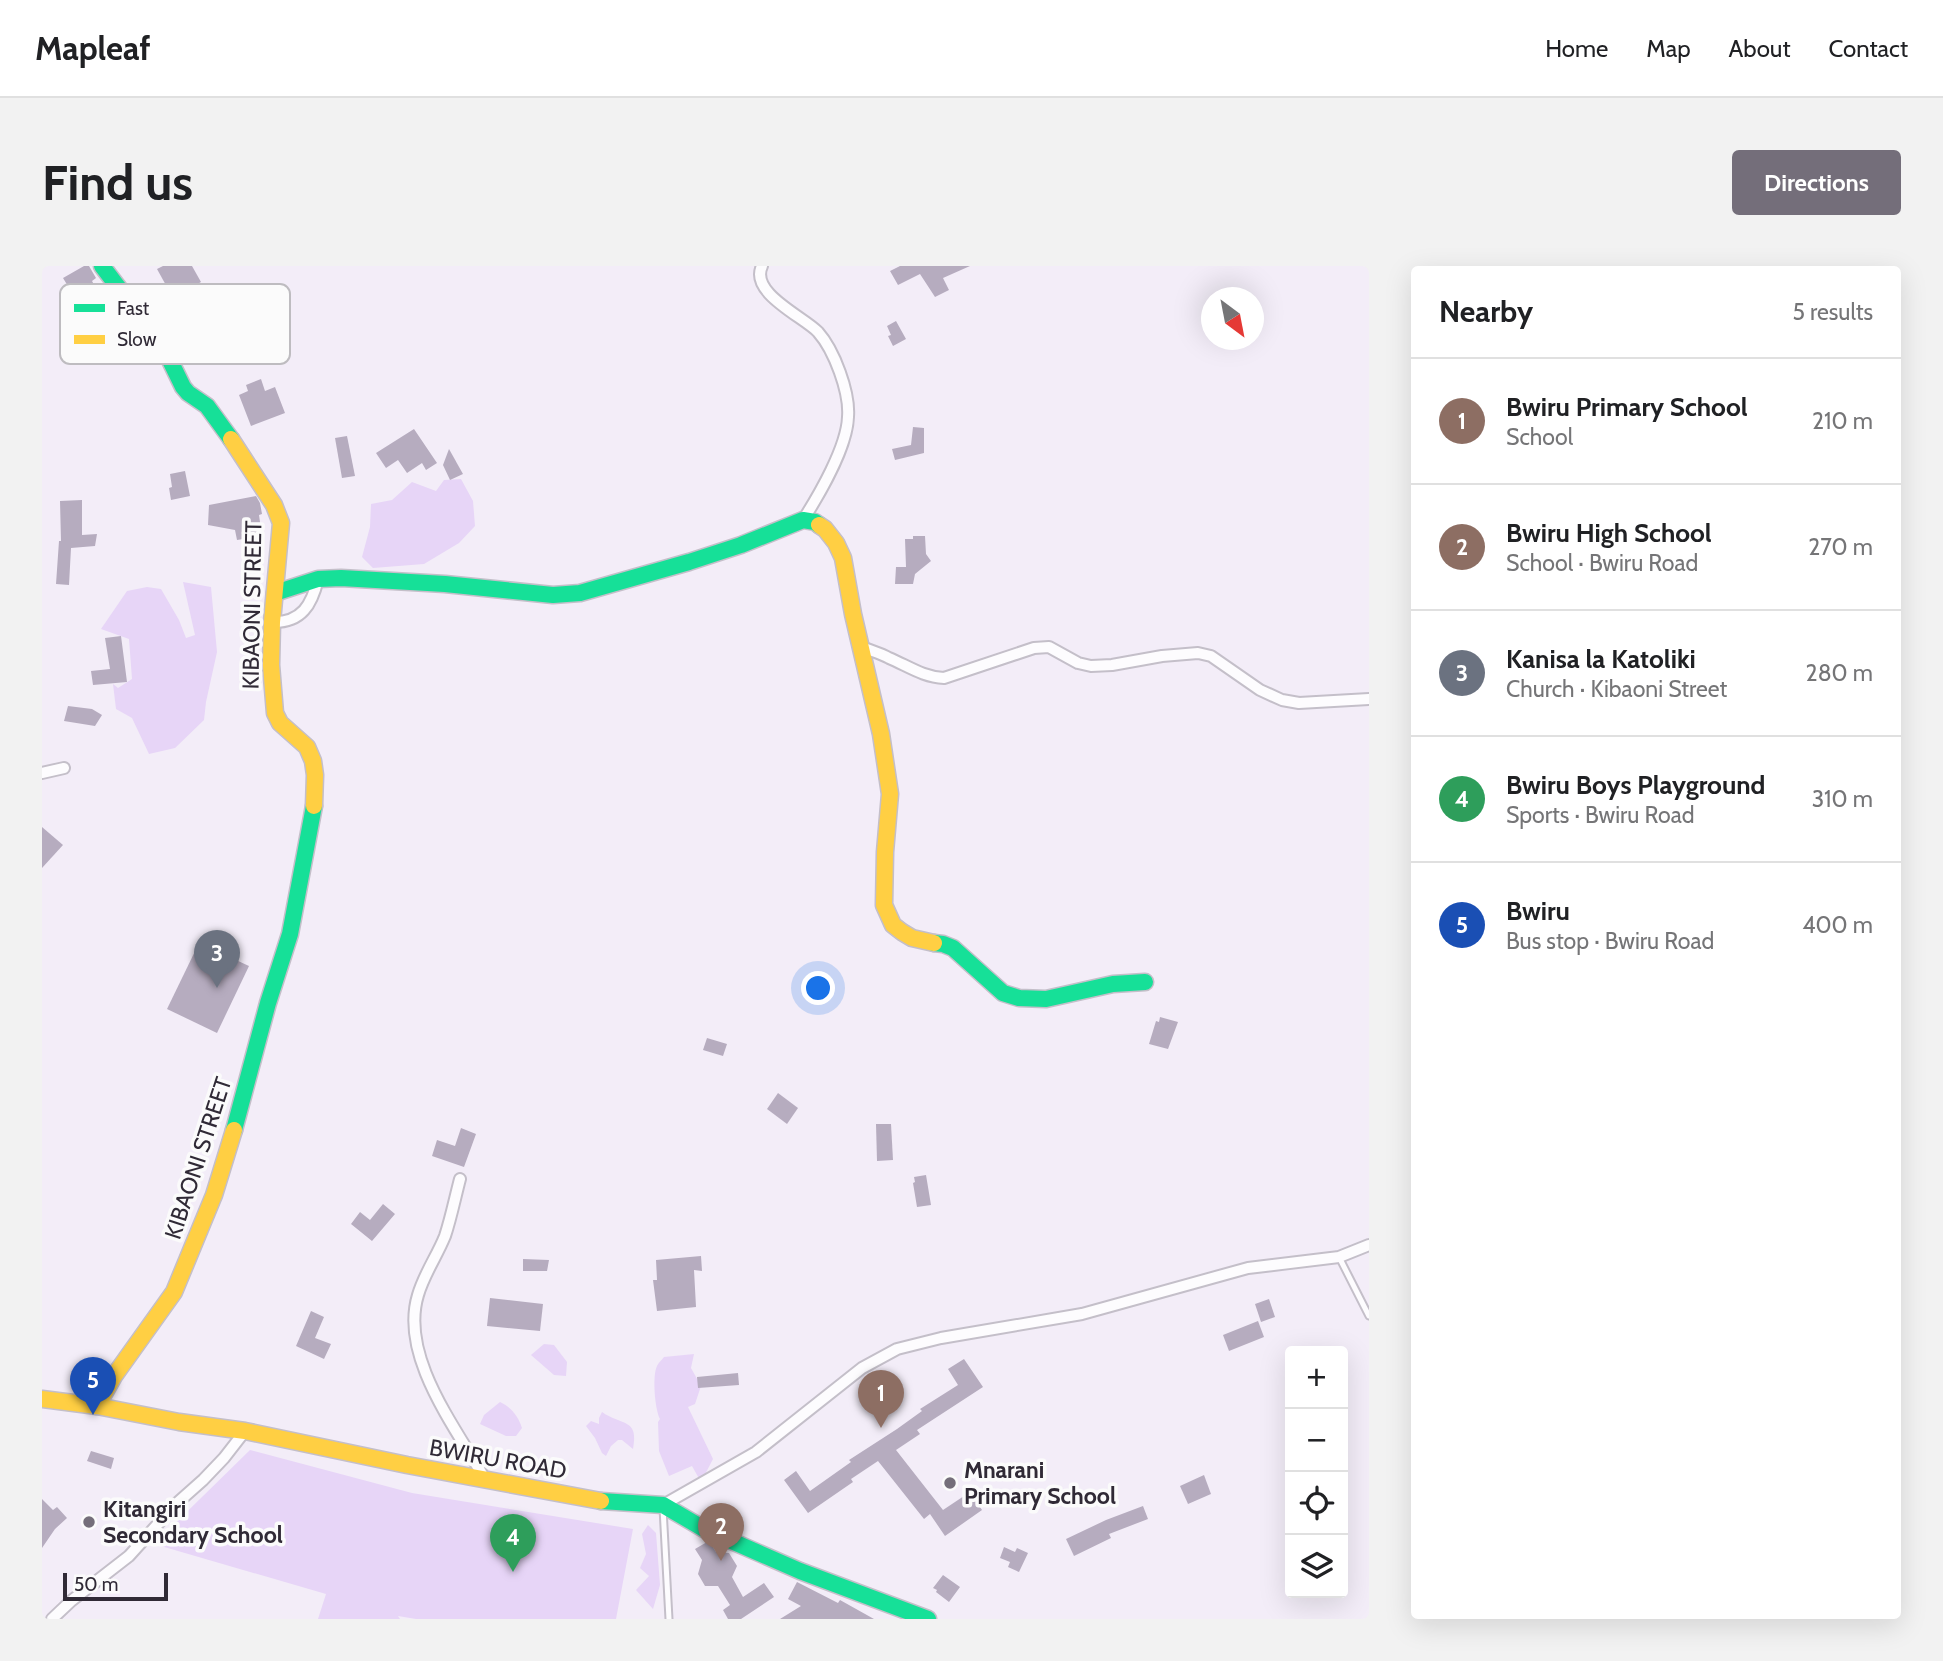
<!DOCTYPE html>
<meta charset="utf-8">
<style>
:root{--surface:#fff;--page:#f2f2f2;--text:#202124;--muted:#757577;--line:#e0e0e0;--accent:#746e7a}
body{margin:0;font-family:Cabin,sans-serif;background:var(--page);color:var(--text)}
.controls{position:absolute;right:21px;bottom:21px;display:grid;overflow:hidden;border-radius:7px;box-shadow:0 7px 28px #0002}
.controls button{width:63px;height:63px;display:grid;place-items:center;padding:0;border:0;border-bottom:2px solid var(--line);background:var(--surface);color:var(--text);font:35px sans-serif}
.compass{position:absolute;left:1159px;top:21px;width:63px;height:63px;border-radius:50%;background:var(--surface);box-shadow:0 7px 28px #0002;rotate:148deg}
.scale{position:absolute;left:21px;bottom:18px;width:105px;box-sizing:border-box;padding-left:7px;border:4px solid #302a36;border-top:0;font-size:19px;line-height:24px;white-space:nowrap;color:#302a36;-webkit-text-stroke:5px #fbfbfb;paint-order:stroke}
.you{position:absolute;left:777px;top:723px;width:24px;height:24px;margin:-18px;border:5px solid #fff;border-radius:50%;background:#1a73e8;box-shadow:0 0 0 10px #1a73e833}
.badge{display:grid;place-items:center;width:46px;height:46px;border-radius:50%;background:var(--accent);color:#fff;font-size:23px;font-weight:700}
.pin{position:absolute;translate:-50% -58px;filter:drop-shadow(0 2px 4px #0008)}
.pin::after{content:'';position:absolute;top:37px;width:24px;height:21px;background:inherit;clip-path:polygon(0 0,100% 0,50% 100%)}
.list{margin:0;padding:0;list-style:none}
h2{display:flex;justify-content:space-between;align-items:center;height:91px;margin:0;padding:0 28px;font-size:30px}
h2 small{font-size:23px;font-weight:400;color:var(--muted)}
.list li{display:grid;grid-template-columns:46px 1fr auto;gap:21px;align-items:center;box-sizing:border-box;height:126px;padding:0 28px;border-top:2px solid var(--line)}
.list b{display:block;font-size:26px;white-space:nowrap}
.list p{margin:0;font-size:23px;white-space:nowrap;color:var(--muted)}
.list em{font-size:23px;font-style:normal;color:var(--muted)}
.icon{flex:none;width:38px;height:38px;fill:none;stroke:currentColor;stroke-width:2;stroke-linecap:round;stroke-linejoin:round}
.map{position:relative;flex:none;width:1327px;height:1353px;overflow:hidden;border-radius:7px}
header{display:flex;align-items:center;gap:42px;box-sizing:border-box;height:98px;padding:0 35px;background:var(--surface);border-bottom:2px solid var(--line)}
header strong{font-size:33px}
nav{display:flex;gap:38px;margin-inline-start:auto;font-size:24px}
.intro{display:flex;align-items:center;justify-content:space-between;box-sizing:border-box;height:168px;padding:0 42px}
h1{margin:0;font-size:49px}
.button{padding:18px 32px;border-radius:7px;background:var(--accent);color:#fff;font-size:24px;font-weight:700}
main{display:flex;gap:42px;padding:0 42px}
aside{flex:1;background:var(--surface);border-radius:7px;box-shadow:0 7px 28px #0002}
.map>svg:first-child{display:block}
</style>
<header>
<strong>Mapleaf</strong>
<nav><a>Home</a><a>Map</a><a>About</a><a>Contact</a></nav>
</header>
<div class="intro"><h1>Find us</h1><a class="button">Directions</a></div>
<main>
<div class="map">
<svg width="1327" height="1353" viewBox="0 0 1327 1353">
<rect width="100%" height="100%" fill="#f3edf8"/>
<!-- green -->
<g fill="#e7d5f7">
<path d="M419,213l12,22 2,25 -16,17 -35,21 -51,4 -11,-11 8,-30 1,-23 21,-4 20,-18 24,9 8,-11z"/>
<path d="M141,316l28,5 6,65 -11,50 -2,18 -29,28 -26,6 -17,-36 -16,-9 -3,-25 5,4 14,-9 -3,-40 -28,-10 26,-38 20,-4 14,2 18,31 7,18 9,-3z"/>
<path d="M502,1078l10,1 13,17 -1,14 -12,-1 -23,-20z"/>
<path d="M652,1088l-3,14 10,18 -6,18 -7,3 25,52 -12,23 -9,-16 -23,10 -10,-25 -1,-29 2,-3c-5,-9 -8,-43 -3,-53 1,-3 5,-6 7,-9z"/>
<path d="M458,1136c12,6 18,14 22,26l-6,8h-10l-26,-12 4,-9z"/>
<path d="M560,1146c20,14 37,6 31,37l-11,-9h-4l-7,6 -5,10 -4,-3 -7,-15 -9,-12 5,-5 8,3v-6z"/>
<path d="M208,1184l162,43 221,36 -17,90h-200l-18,-3 2,3h-82l8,-25 -172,-50z"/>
<path d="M606,1259l8,8 4,52 -7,24 -17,-19 13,-14 -9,-8 6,-14 -4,-20z"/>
</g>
<!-- building -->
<g fill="#b6acbf">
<path d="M42,0h5l7,12 -4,3 5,9 -20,11 -14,-23z"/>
<path d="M121,0h29l9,16 -28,16 -16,-29z"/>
<path d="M858,0h70l-27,12 6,12 -14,7 -15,-23 -22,11 -8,-14z"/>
<path d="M854,55l10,18 -13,7 -5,-10 3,-1 -4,-9z"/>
<path d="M219,113l4,12 10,-4 10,26 -34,13 -12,-31 9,-4 -2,-6z"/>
<path d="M871,161l11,1v25l-29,7 -3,-11 19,-4z"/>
<path d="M372,163l23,34 -11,7 -4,-7 -15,10 -9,-13 -12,8 -10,-15z"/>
<path d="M305,170l8,40 -13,2 -7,-40z"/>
<path d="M407,183l14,25 -13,6 -7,-15z"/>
<path d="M143,205l5,25 -19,4 -2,-12 3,-1 -2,-13z"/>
<path d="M214,230l4,7 2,11 -3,1 3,21 -25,4 -2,-10 -27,-5 1,-20z"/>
<path d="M40,234v35l15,-1 -2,12 -24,2 -2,37 -13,-1 3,-43h2l-1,-40z"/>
<path d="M871,270h12l1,18 5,7 -16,13 -2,10h-18l1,-17h10l-1,-28h8z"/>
<path d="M79,370l6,46 -34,3 -2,-14 19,-2 -5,-31z"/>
<path d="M26,440l24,3 10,6 -7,11 -31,-5z"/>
<path d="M0,561l21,18 -21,23z"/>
<path d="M157,677l50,23 -32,67 -50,-24z"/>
<path d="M1118,751l18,5 -10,27 -19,-5 7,-23 3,1z"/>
<path d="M665,772l20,6 -4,12 -20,-6z"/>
<path d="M736,827l20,15 -11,16 -20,-15z"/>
<path d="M834,858h15l2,36 -16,1z"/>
<path d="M419,862l15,6 -12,33 -32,-11 5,-16 18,6z"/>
<path d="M884,909l5,30 -14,2 -4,-24 2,-1 -1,-5z"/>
<path d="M341,938l12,10 -23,27 -21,-17 9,-12 10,8z"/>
<path d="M659,990l1,15 -8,-1 2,37 -39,4 -4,-31h4l-1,-20z"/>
<path d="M481,993l26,1 -2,11h-24z"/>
<path d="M448,1032l53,6 -3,27 -53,-5z"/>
<path d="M1227,1033l6,18 -14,5 -6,-18z"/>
<path d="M269,1045l13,6 -9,21 16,6 -7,15 -28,-13z"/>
<path d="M1216,1055l6,16 -35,14 -6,-16z"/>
<path d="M922,1093l19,28 -66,43 3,4 -24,16 47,60 27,-18 12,18 -37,26 -15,-22 -6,5 -46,-58 -27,18 2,3 -45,31 -24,-33 12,-9 14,20 41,-29 -2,-2 48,-31 25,-18 -2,-2 38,-24 -10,-16z"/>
<path d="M696,1107l1,12 -41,3 -1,-11z"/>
<path d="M49,1185l23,7 -3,11 -24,-8z"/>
<path d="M1162,1209l7,19 -23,10 -8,-18z"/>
<path d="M0,1233l11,11 4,-3 10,11 -12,11 -13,19z"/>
<path d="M1101,1240l5,13 -39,15 2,4 -37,18 -8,-17 40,-19z"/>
<path d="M665,1276l4,2 5,8 13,1 8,13 -5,11 11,20 21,-14 10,14 -33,22h-13l-5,-9 7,-5 -12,-19h-13l-7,-12 4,-14 -7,-11z"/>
<path d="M962,1281l11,5 2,-4 11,5 -9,19 -11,-5 2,-5 -10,-4z"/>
<path d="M901,1309l17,12 -11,15 -13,-10 1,-2 -4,-2z"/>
<path d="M755,1316l41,21 2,-3 34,19h-94l21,-13 -13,-7z"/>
</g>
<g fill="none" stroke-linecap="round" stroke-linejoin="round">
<!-- lane casing -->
<g stroke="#c4bfc9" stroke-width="9">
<g id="lane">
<path d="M1297,991l30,59"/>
<path d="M621,1242l6,111"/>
</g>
</g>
<!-- street casing -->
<g stroke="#c4bfc9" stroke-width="14">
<g id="street">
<path d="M720,0c-13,27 42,51 56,66 16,18 32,60 30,85 -1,30 -29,78 -45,103"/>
<path d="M230,356c30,1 40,-18 46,-43"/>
<path d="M820,381c9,4 18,6 27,11 19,8 34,19 55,20l90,-30 15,-1 29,16 13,3 21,-1 50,-9 36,-3 13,3 49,34 22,10 17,3 70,-4"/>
<path d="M0,507l22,-5"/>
<path d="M418,913c-5,19 -9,39 -15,57 -8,20 -21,38 -27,59 -19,62 39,134 68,186"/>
<path d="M621,1239l93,-53 106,-84 35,-19 44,-11 141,-24 166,-46 91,-11 30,-12"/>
<path d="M10,1353l19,-18 58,-45 47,-52 27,-24 21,-22 21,-27"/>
</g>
</g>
<!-- fast casing -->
<g stroke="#c4bfc9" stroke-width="19">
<g id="fast">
<path d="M60,0l61,80 20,41 5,6 19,13 24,33"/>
<path d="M233,327l43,-14 23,-1 104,6 108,11 27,-2 109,-31 52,-17 62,-25 12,2 4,3"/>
<path d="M892,677l9,1 10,4 50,45 16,5 27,1 67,-15 32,-2"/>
<path d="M192,864l34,-127 22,-69 24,-128"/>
<path d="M559,1235l62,4 41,24 96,42 128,48"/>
</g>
</g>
<!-- slow casing -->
<g stroke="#c4bfc9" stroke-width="19">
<g id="slow">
<path d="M189,173l43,66 7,18 -9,99 -1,43 4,48 5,10 27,24 6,14 2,14 -1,31"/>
<path d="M777,259l6,4 11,14 7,15 10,56 28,120 9,60 -5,58 -1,53 9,20 9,7 10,6 22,5"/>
<path d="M0,1133l55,7 82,16 66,9 162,34 194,36"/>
<path d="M55,1140l17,-30 60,-84 40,-97 20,-65"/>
</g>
</g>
<!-- lane -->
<use href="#lane" stroke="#fdfcfe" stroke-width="5"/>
<!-- street -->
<use href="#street" stroke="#fdfcfe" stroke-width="10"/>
<!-- fast -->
<use href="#fast" stroke="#16e098" stroke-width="16"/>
<!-- slow -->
<use href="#slow" stroke="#ffcf43" stroke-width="16"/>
</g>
<!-- markers -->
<g fill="#746e7a" stroke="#fbfbfb" stroke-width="2.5">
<circle cx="908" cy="1217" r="7"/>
<circle cx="47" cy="1256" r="7"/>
</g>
<g text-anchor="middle" stroke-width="7" stroke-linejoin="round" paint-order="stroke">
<!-- street labels -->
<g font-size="23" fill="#302a36" stroke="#fbfbfb">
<text transform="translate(210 339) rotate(-89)" y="8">KIBAONI STREET</text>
<text transform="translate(156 892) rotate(-72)" y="8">KIBAONI STREET</text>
<text transform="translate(456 1193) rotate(10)" y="8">BWIRU ROAD</text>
</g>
<!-- poi labels -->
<g font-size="23" font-weight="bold" fill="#302a36" stroke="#fbfbfb" text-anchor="start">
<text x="922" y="1212">Mnarani<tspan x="922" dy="26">Primary School</tspan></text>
<text x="61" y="1251">Kitangiri<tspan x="61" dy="26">Secondary School</tspan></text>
</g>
</g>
<!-- legend -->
<rect x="18" y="18" width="230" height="80" rx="10" fill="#fbfbfb" stroke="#bebcc0" stroke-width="2"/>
<rect x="32" y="38" width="31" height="8" fill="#16e098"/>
<rect x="32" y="69" width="31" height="9" fill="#ffcf43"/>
<g font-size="19" fill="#302a36">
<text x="75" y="49">Fast</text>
<text x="75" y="80">Slow</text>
</g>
</svg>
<div class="controls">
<button>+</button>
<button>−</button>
<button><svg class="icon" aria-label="locate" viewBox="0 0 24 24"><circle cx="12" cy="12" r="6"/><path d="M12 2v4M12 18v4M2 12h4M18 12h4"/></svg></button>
<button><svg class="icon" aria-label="layers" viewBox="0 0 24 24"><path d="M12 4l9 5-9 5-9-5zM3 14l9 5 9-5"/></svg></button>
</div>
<svg class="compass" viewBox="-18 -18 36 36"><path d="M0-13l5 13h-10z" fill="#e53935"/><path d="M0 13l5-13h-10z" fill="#757577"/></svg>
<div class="scale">50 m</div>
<div class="you"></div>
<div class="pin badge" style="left:839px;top:1162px;background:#8d6e63">1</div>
<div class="pin badge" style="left:679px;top:1295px;background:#8d6e63">2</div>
<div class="pin badge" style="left:175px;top:722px;background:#6b7280">3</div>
<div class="pin badge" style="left:471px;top:1306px;background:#2e9e5b">4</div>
<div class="pin badge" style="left:51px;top:1149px;background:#1a4fb4">5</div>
</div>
<aside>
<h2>Nearby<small>5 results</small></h2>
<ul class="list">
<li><span class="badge" style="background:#8d6e63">1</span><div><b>Bwiru Primary School</b><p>School</p></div><em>210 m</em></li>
<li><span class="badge" style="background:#8d6e63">2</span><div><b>Bwiru High School</b><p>School · Bwiru Road</p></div><em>270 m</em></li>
<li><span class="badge" style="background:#6b7280">3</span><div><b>Kanisa la Katoliki</b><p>Church · Kibaoni Street</p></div><em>280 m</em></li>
<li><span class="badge" style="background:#2e9e5b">4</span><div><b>Bwiru Boys Playground</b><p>Sports · Bwiru Road</p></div><em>310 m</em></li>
<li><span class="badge" style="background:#1a4fb4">5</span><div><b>Bwiru</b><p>Bus stop · Bwiru Road</p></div><em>400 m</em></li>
</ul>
</aside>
</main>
